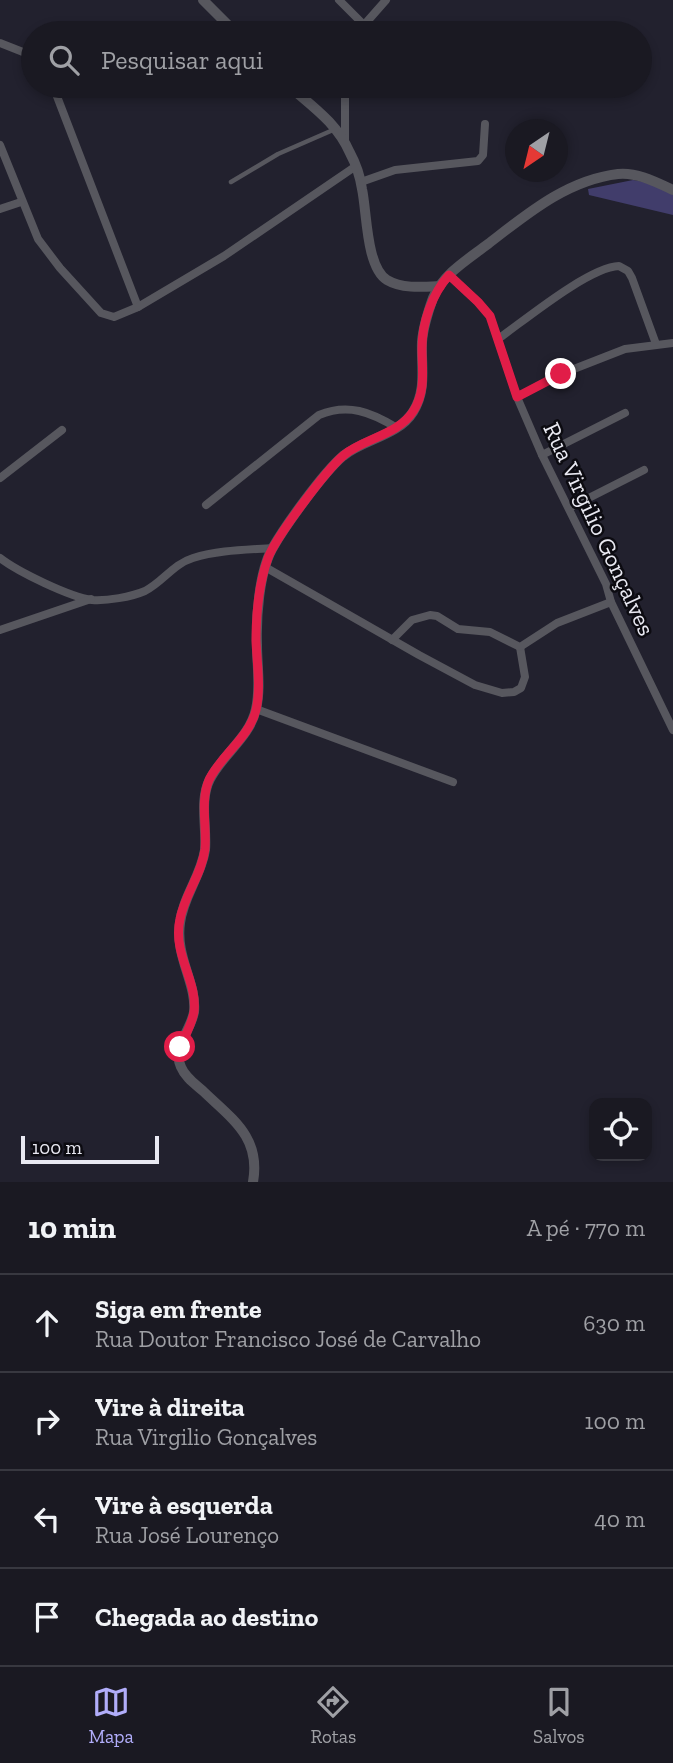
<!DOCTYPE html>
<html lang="pt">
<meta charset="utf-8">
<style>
:root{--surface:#1a1922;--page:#23222a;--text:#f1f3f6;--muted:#9fa0a5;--line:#383840;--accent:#b1adfa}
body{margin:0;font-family:"Zilla Slab",serif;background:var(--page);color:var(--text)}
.controls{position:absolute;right:21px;bottom:21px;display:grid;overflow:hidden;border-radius:14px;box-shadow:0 4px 10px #0003}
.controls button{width:63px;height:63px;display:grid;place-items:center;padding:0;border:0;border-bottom:2px solid var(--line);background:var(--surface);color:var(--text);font:35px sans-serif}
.compass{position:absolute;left:505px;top:119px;width:63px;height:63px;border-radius:50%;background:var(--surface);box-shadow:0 4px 10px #0003;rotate:215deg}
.scale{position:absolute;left:21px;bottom:18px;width:138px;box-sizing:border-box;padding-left:7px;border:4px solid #e9e9f2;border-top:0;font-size:19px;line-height:24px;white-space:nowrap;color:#e9e9f2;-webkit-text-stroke:5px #0c0b11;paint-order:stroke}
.stop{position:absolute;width:21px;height:21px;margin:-16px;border:5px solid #e11d48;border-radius:50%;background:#fff}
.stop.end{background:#e11d48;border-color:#fff;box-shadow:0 2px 7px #0008}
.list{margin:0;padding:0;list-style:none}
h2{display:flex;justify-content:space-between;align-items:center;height:91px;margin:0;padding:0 28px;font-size:30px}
h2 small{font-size:23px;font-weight:400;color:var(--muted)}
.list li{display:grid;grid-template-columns:46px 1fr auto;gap:21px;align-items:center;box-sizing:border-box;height:98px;padding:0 28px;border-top:2px solid var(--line)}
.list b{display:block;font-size:26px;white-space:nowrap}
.list p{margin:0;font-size:23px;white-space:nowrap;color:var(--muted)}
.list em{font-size:23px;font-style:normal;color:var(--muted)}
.icon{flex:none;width:38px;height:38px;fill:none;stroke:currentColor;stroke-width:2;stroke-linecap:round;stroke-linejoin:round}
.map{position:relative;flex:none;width:673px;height:1182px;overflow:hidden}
.search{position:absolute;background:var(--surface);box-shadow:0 4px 10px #0003;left:21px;right:21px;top:21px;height:77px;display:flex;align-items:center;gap:18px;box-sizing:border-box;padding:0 24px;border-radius:38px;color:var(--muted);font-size:26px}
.sheet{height:483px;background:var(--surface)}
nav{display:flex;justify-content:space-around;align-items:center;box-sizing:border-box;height:98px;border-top:2px solid var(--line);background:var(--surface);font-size:19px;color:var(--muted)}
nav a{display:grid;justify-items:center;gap:4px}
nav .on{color:var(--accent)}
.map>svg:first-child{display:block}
</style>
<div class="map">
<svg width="673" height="1182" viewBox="0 0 673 1182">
<rect width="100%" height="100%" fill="#22212e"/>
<!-- green -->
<path fill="#413d6b" d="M633,180l40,7v28l-84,-20 -1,-6z"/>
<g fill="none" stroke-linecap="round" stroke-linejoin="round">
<!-- service -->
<path stroke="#57575e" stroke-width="4.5" d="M231,182l47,-28 55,-24"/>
<!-- minor -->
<g stroke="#57575e" stroke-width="8">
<path d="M339,0l24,24"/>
<path d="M357,33l29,-33"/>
<path d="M0,43l33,13"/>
<path d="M53,86l85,221"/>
<path d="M345,141v-55"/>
<path d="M0,145l38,94 22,29 41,45 13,4 24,-10 86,-51 132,-90"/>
<path d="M361,182l34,-12 83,-9 5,-6 2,-31"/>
<path d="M0,209l21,-7"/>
<path d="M449,275l29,27 12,14 27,81 25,58 64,129 5,18 62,128"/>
<path d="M498,339c27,-19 91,-72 121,-73l9,5 4,7 24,66"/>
<path d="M517,397l44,-23 64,-25 48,-6"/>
<path d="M542,455l83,-42"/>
<path d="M0,478l62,-48"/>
<path d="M206,505l113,-90c29,-12 52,-3 78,13"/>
<path d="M569,508l75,-38"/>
<path d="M0,558c18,14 70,39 92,42 15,1 39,-3 53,-9 18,-9 28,-27 48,-33 26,-8 53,-8 80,-10"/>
<path d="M265,567l154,88 56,30 27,8 12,-1 7,-4 4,-11 -5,-30"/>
<path d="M0,630l91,-31"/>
<path d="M392,640l20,-20 18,-5 7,1 21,13 32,3 30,15 37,-24 54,-21"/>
<path d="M256,709l197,73"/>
</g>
<!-- tertiary -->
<g stroke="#57575e" stroke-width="10">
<path d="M203,0l33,33"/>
<path d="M289,86c24,21 48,37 61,67 6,11 10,23 12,36 5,23 4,78 25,91 15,9 36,7 53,6"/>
<path d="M253,1182c8,-45 -21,-63 -50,-91 -8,-7 -18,-14 -22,-24 -9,-19 10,-37 13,-55 3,-28 -19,-55 -14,-89 3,-26 21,-47 25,-73 2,-23 -6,-50 5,-71 13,-25 40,-42 46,-70 5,-21 1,-43 1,-64 -1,-27 2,-72 15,-96 13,-23 51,-76 71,-93 21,-17 55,-20 70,-44 14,-22 8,-45 9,-70 1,-15 6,-30 11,-44 10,-24 34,-38 55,-54 39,-30 79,-64 130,-70 19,-2 38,8 55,16"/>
</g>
</g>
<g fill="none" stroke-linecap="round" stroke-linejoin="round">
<!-- route -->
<path stroke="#e11d48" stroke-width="9" d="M180,1047c5,-11 12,-23 14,-35 4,-31 -22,-58 -14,-93 5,-25 22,-45 25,-70 2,-22 -5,-48 4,-69 12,-25 40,-42 47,-70 5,-22 1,-46 0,-69 0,-26 3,-58 12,-83 8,-21 58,-88 76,-103 21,-17 55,-20 70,-45 12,-20 8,-40 8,-62 0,-25 10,-54 27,-73l29,27 12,14 27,81 44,-23"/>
</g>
<g text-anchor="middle" stroke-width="5" stroke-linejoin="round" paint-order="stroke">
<!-- street labels -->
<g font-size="24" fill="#e9e9f2" stroke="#0c0b11">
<text transform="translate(599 529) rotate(65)" y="8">Rua Virgilio Gonçalves</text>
</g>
</g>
</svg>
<div class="controls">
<button><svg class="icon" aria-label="locate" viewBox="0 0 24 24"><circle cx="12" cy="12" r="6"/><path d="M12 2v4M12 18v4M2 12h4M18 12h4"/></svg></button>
</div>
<svg class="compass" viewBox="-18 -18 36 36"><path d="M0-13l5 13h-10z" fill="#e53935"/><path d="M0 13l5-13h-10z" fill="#9fa0a5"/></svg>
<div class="scale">100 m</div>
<div class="stop" style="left:180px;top:1047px"></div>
<div class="stop end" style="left:561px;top:374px"></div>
<div class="search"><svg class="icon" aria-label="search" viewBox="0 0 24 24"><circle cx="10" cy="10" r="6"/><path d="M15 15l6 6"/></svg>Pesquisar aqui</div>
</div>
<section class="sheet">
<h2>10 min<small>A pé · 770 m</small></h2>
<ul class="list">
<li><svg class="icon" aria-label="ahead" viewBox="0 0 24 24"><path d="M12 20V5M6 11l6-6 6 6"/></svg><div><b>Siga em frente</b><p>Rua Doutor Francisco José de Carvalho</p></div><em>630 m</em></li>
<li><svg class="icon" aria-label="right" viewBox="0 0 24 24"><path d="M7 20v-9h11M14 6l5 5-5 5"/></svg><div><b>Vire à direita</b><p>Rua Virgilio Gonçalves</p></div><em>100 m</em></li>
<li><svg class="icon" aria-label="left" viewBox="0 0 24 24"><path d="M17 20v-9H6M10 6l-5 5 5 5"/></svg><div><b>Vire à esquerda</b><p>Rua José Lourenço</p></div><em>40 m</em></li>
<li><svg class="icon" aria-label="arrive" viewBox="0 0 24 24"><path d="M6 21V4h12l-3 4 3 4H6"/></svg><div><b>Chegada ao destino</b></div></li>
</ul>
</section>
<nav>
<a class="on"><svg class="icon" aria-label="map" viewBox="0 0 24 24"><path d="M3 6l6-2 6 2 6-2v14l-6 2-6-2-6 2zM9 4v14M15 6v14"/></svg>Mapa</a>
<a><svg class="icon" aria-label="directions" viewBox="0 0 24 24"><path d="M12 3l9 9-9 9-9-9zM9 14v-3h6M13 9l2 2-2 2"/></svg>Rotas</a>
<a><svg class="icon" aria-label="saved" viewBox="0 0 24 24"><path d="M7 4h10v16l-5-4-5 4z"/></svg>Salvos</a>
</nav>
